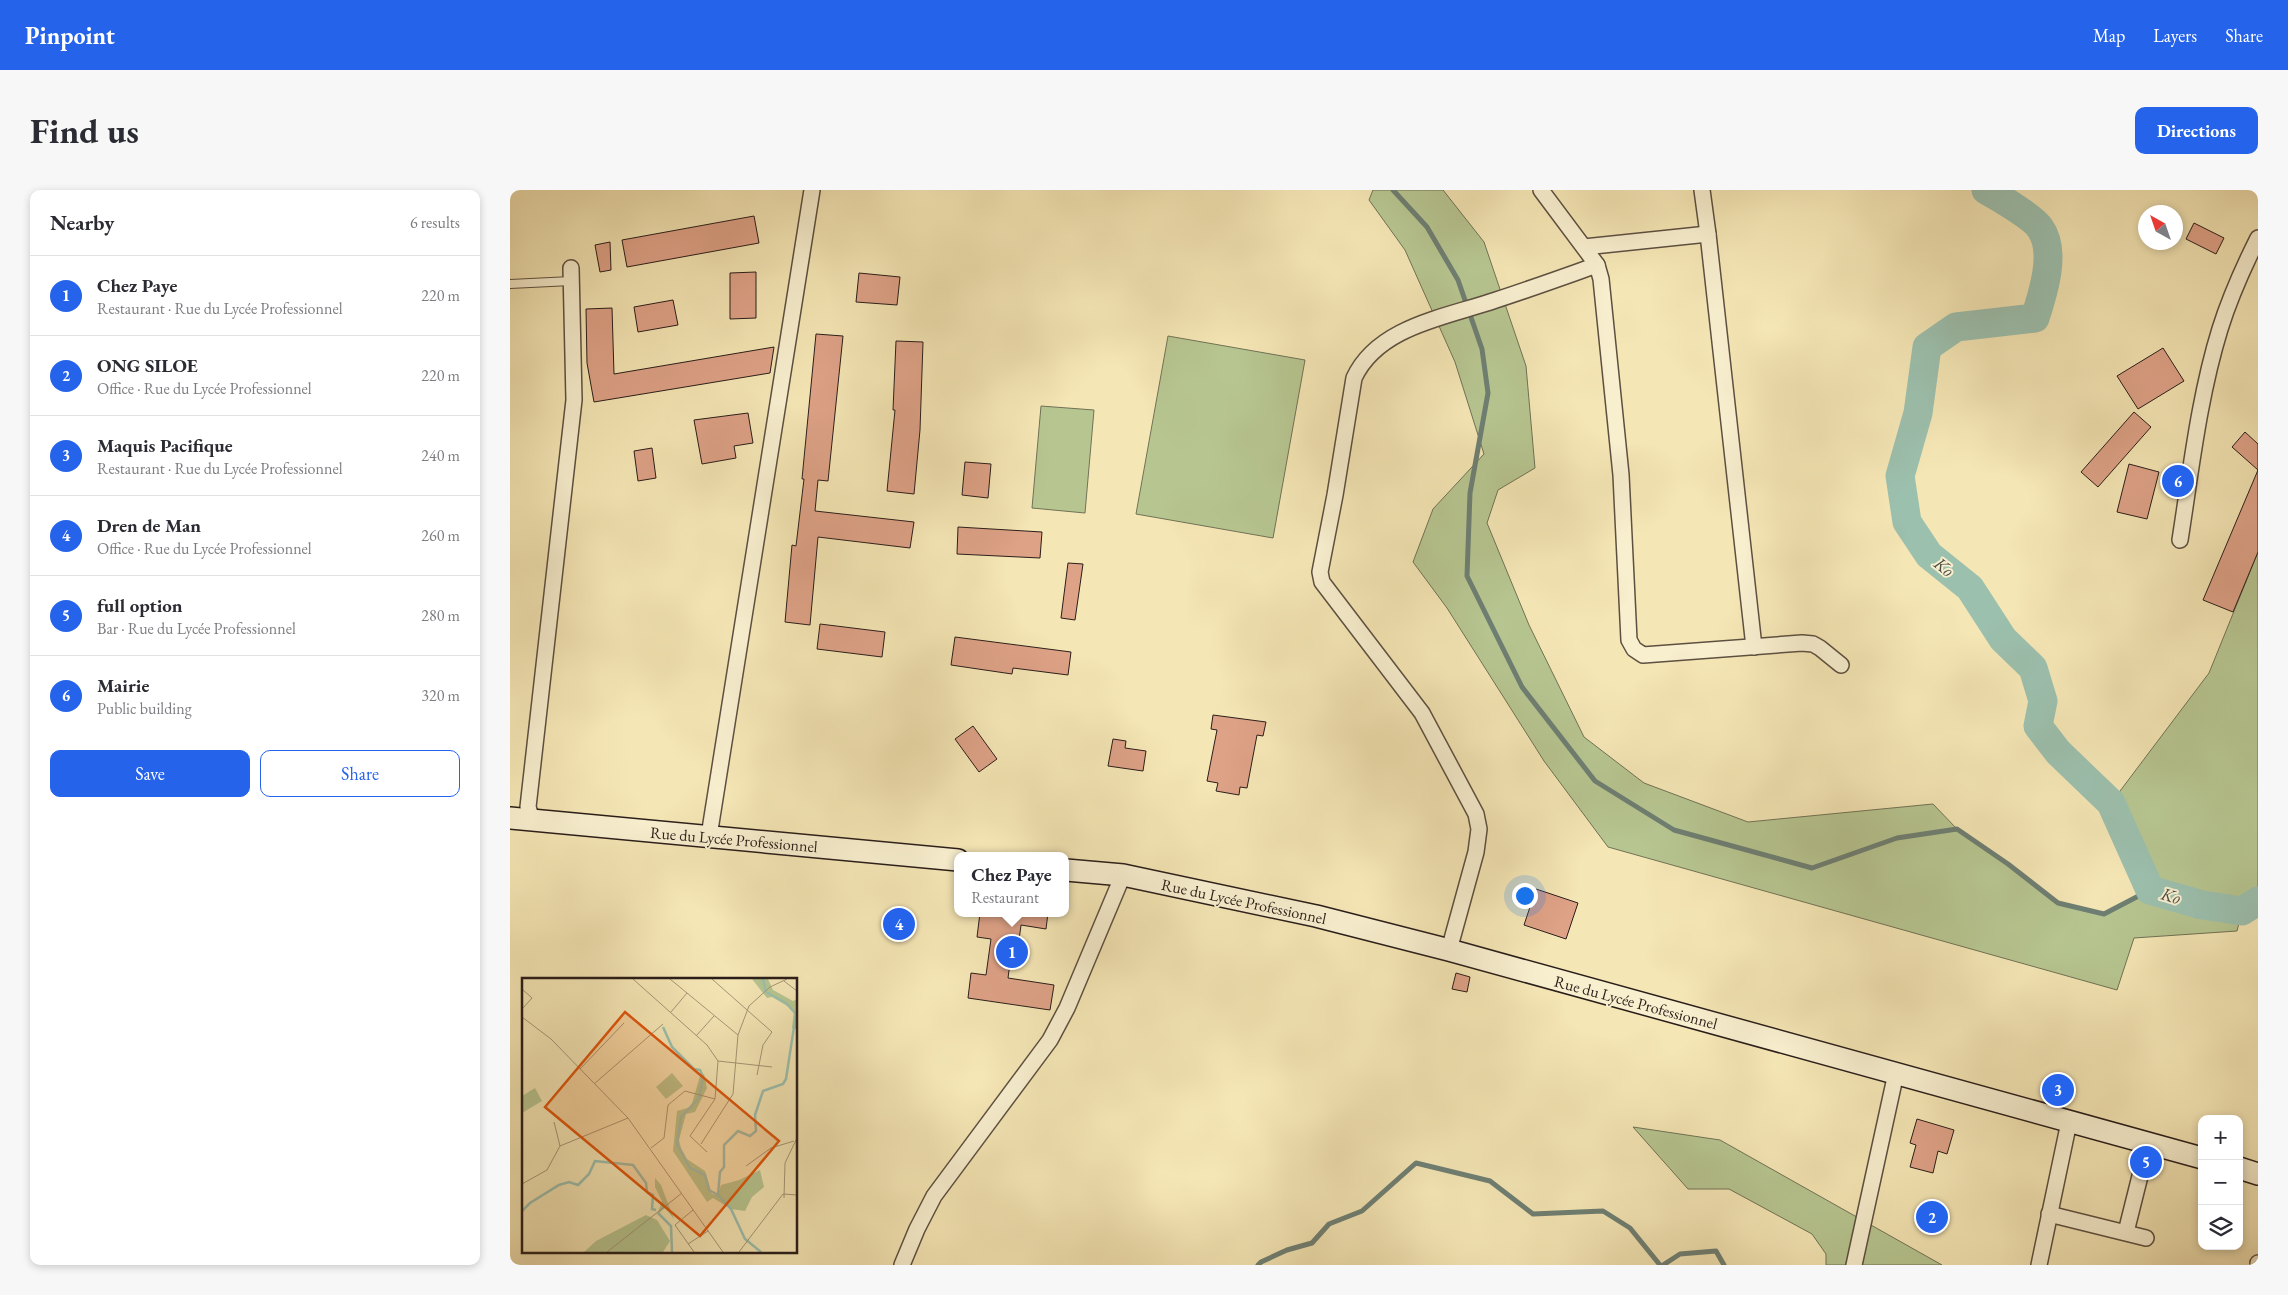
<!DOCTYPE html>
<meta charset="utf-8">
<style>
:root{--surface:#fff;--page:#f7f7f7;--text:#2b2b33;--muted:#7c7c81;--line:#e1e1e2;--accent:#2563eb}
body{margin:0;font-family:"EB Garamond",serif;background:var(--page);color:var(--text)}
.controls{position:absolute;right:15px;bottom:15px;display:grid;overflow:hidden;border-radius:10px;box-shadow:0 2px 8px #0003}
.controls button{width:45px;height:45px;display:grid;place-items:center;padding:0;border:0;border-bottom:1px solid var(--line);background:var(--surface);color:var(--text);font:25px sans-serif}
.compass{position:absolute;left:1628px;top:15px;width:45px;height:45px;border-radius:50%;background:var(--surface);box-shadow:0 2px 8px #0003;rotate:320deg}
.you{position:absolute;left:1014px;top:705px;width:18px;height:18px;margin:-12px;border:4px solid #fff;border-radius:50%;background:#1a73e8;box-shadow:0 0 0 8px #1a73e833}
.badge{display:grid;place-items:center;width:32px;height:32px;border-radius:50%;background:var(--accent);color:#fff;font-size:16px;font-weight:700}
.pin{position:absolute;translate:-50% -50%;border:2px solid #fff;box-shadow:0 1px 5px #0006}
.popup{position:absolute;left:444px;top:662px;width:115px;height:65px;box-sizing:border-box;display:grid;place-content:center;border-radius:10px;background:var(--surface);filter:drop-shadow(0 1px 4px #0005);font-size:16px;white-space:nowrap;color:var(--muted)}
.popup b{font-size:19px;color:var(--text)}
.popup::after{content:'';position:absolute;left:50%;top:100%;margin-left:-10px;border:10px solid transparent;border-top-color:var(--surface)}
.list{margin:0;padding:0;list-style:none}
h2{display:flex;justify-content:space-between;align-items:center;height:65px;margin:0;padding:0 20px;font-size:21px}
h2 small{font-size:16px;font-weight:400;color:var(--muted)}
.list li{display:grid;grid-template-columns:32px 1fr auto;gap:15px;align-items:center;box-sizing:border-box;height:80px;padding:0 20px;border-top:1px solid var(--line)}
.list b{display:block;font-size:19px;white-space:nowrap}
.list p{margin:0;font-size:16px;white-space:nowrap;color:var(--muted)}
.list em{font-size:16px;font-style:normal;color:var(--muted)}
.actions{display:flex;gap:10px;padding:15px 20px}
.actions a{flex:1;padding:11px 0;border:1px solid var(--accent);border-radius:10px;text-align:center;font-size:18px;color:var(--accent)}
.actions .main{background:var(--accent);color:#fff}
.icon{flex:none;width:28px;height:28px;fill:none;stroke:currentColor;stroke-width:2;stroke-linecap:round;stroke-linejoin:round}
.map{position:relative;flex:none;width:1748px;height:1075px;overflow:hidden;border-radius:10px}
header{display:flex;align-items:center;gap:30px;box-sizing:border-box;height:70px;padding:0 25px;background:var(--accent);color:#fff}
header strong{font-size:24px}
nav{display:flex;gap:28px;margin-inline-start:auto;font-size:18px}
.intro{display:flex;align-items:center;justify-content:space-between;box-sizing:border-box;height:120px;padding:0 30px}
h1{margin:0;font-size:35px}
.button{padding:12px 22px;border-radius:10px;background:var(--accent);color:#fff;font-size:18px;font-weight:700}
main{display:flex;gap:30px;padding:0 30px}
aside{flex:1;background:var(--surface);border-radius:10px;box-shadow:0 2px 8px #0003}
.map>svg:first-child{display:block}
</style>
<header>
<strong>Pinpoint</strong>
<nav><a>Map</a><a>Layers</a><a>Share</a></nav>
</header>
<div class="intro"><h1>Find us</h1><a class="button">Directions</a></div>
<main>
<aside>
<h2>Nearby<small>6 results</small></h2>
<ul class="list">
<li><span class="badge">1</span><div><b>Chez Paye</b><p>Restaurant · Rue du Lycée Professionnel</p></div><em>220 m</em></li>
<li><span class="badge">2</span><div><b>ONG SILOE</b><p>Office · Rue du Lycée Professionnel</p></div><em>220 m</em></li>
<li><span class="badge">3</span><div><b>Maquis Pacifique</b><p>Restaurant · Rue du Lycée Professionnel</p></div><em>240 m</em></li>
<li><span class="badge">4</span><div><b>Dren de Man</b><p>Office · Rue du Lycée Professionnel</p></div><em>260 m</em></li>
<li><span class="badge">5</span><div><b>full option</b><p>Bar · Rue du Lycée Professionnel</p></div><em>280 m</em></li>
<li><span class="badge">6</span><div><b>Mairie</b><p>Public building</p></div><em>320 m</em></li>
</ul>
<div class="actions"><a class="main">Save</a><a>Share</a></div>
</aside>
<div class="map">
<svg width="1748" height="1075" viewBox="0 0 1748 1075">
<rect width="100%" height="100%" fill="#f5e6b5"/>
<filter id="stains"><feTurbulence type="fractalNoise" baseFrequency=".004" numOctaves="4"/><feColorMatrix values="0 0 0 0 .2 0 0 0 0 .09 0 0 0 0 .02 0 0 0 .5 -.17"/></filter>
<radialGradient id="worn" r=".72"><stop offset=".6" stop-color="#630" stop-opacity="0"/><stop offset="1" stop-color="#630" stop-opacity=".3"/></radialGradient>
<!-- green -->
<g fill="#b7c691" stroke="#707256">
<path d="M863,0h70l41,52 42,124 9,102 -37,22 -11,33 42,102 55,112 60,46 104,39 185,-18 24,25 51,35 50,39 46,11 46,-24 -39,-87 98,-130 49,-121v349l-16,10 -5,20 -103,7 -17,52 -509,-143 -64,-86 -97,-153 -34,-46 20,-53 51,-55 -29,-92 -50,-112 -36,-50z"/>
<path d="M658,146l137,24 -32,178 -137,-24z"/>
<path d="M531,216l53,4 -9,103 -53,-5z"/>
<path d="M1123,937l87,13 222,125h-116v-11l-14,-20 -83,-45h-41z"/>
</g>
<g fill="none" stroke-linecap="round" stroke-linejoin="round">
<!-- stream -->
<g stroke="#6e7f73" stroke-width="5">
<path d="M883,0l34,37 31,53 24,69 6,44 -18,100 -3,83 55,111 73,94 79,49 138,38 85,-30 60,-9 51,35 50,39 46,11 46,-24"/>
<path d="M748,1075l3,-3 26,-12 25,-7 17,-19 33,-13 54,-48 74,18 43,33 70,-3 27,17 30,37"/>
<path d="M1153,1075l17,-11 36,-3 8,14"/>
</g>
<!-- river -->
<path stroke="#9cc0ae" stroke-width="29" d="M1476,0c11,6 48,28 54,38 17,23 3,65 -5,90l-79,9 -29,20 -9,66 -18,63 7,46 22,33 41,33 33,51 30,29 10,33 -5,25 20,26 53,51 39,87 52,15 40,6 16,-10"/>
</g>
<!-- building -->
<g fill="#dea287" stroke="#2a1e1a">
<path d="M244,26l5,27 -132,24 -5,-27z"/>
<path d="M1684,33l30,15 -8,16 -30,-15z"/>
<path d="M100,52l1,28 -11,2 -5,-27z"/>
<path d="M246,82v46l-26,1v-46z"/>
<path d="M349,83l41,4 -3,28 -41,-3z"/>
<path d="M163,110l5,25 -40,7 -4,-25z"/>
<path d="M102,118l2,66 160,-27 -4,26 -176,29 -7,-39 -1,-54z"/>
<path d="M306,144l27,2 -15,145 -10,-1 -3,31 99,11 -4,26 -92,-11 -8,88 -25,-3 7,-77 4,1 8,-67h-2z"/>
<path d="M386,151l27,1 -3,88 -6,64 -27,-3 8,-81h-2z"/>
<path d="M1653,158l21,33 -46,28 -21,-33z"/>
<path d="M1624,222l17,15 -53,60 -17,-15z"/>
<path d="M238,223l5,30 -19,3 2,12 -34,6 -8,-44z"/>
<path d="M1735,242l13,12v108l-25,60 -30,-12 55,-130 -26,-23z"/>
<path d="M142,258l4,30 -18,3 -4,-30z"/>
<path d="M455,272l26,2 -3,34 -26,-3z"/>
<path d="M1619,274l30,8 -12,47 -30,-7z"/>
<path d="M448,337l84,5 -2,26 -83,-4z"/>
<path d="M558,373l15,1 -8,56 -14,-2z"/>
<path d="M310,434l65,8 -3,25 -65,-8z"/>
<path d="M445,447l116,15 -3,23 -55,-7 -1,6 -61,-9z"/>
<path d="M703,525l53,7 -3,14 -6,-1 -10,53 -7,-1 -1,8 -23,-4 2,-8 -11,-2 10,-51 -6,-1z"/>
<path d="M463,536l24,33 -18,13 -24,-33z"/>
<path d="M603,549l13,2 -1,7 21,3 -3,20 -35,-5z"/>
<path d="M1026,699l42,14 -12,36 -42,-14z"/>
<path d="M470,723h68l-2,16 -25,-4 -3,23h-6l-4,30 46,7 -4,25 -82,-12 3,-25 15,2 5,-36 -14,-2z"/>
<path d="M946,783l14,4 -3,15 -15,-3z"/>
<path d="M1407,929l37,11 -7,24 -9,-3 -5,22 -23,-6 6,-22 -6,-2z"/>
</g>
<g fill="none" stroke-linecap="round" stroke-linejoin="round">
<!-- service casing -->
<g stroke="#5d5041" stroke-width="10">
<path id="service" d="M0,94l61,-3"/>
</g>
<!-- minor casing -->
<g stroke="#5d5041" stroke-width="18">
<g id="minor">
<path d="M1031,0l56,75 4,14 20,196 8,165 5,9 9,6 159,-12 11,1 7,4 21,17"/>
<path d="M1192,0l6,44 46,413"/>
<path d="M1074,57l124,-13"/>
<path d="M1670,350c11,-70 19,-143 40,-211 10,-32 23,-61 38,-91"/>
<path d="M22,630l-4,-13 46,-407 -3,-132"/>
<path d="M199,646l103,-646"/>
<path d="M939,760l27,-98 3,-23 -3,-15 -54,-101 -100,-131 -2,-10 15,-77 19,-117c24,-52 93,-61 142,-78 34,-11 67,-23 101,-35"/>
<path d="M1539,1024l97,24"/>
<path d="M1616,1042l22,-88"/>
<path d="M392,1075l15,-36 17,-33 116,-156 17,-32 56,-133"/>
<path d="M1344,1075l42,-192"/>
<path d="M1529,1075l30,-143"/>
<path d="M1748,1075v-2"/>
</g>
</g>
<!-- secondary casing -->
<g stroke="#2a1e1a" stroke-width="24">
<g id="secondary">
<path d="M0,628l448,42"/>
<path d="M556,680l57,5 193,41 133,34 753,208"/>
<path d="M1729,978l19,6"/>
</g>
</g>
<!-- service -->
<use href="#service" stroke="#f8efcf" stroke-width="8"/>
<!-- minor -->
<use href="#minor" stroke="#f8efcf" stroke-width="15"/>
<!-- secondary -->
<use href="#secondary" stroke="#f8efcf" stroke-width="21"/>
</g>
<g text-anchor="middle" stroke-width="4" stroke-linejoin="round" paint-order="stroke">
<!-- street labels -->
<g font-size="16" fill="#2a1e1a" stroke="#f8efcf">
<text transform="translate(224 649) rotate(5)" y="6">Rue du Lycée Professionnel</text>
<text transform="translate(734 711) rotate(12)" y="6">Rue du Lycée Professionnel</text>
<text transform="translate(1126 812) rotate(15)" y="6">Rue du Lycée Professionnel</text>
</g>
<!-- water labels -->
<g font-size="18" font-style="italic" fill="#4c4f46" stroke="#f8efcf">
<text transform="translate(1434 377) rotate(38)" y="6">Ko</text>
<text transform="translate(1661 706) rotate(16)" y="6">Ko</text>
</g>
</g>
<!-- overview -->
<g transform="translate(12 788)">
<rect width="275" height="275" fill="#f5e6b5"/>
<path d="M230,1h16l5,11 20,11 4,-2 -1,30 -4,-1 2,-18 -22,-13 -5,1zM150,95l11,13 -17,13 -10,-12zM182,96l3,14 -12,24 -9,2 -7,26 2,8 6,11 18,12 7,23 6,1 3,-10 18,-5 21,-10 4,17 -12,10 -7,14 -14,-2 -18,-11 -6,4 -34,-51 4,-40 14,-4 9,-31zM13,110l7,13 -20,12v-17zM133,200l6,7 13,34 -9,-11 -8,7 5,-14 -7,-14zM124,237l11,5 13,21 -7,11h-79l12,-11z" fill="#b7c691"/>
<path fill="none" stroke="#9cc0ae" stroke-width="2.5" d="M141,49l9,20 22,22 6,1 3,7 -4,21 -18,19 -4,27 13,24 15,7 4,15 9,5M0,233l8,-8 29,-18 10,-3 9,3 11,-11 6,-13 38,4 13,18 1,9 6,3 -1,14 4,1M136,235l13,13 1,26M239,274l-16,-13 -14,-30 -13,-14 2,-23 4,-5v-22l14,-14 12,5 6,-5 -1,-16 8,-24 20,-7 3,-5 10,-65 -10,-11 -20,-11 -3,-13"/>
<path fill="none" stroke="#a49677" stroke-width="1" d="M111,1l74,66 11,16 -3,38 -25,37 17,16M148,1l68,56M190,1l60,53 -9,13 -6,30M262,3l13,10M0,11l10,9 -10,11M149,34l16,-19M0,39l29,22 77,79 95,134M174,58l18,-20M196,83l54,6M58,91l44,-46M72,106l69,-60M32,144l6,24M179,166l32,-50 5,-59 11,-29 21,-19 17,-8M129,170l13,-10 4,-33 17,-14 30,8M224,188l25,-18 23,-7M0,206l25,-14 13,-24 68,-28M262,220l1,-35 12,-25M171,232l-18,15 19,27M166,266l20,-13M85,274l75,-59M217,274l44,-58 14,1"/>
<path fill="#de560d" fill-opacity="0.15" stroke="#de560d" stroke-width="2.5" d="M103,34l154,129 -79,95 -155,-129z"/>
<rect width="275" height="275" fill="none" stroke="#2a1e1a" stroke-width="2.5"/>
</g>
<rect width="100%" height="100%" filter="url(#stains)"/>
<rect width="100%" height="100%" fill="url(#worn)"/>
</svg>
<div class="controls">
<button>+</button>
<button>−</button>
<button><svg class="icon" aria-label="layers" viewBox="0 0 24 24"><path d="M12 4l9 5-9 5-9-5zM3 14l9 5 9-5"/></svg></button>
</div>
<svg class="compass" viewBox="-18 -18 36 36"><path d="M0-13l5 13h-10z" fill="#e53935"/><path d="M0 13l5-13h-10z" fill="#7c7c81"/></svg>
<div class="you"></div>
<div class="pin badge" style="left:502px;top:762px">1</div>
<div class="popup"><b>Chez Paye</b>Restaurant</div>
<div class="pin badge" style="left:1422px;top:1027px">2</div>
<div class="pin badge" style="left:1548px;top:900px">3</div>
<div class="pin badge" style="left:389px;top:734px">4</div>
<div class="pin badge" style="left:1636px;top:972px">5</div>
<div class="pin badge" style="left:1668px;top:291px">6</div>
</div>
</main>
